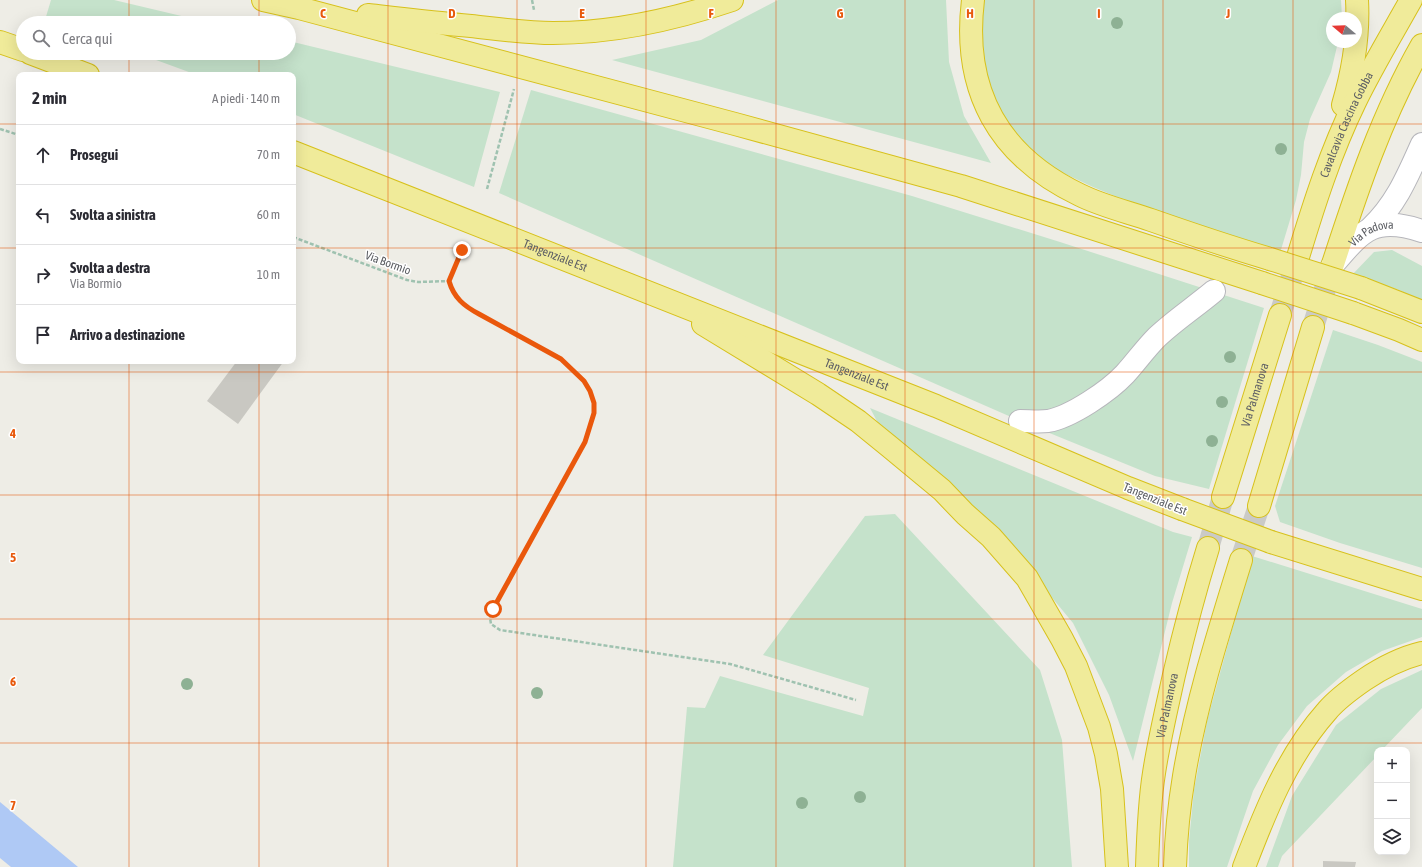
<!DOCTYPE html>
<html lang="it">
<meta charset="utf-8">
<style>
:root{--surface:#fff;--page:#f2f2f3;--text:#2b2b33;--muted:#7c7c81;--line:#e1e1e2}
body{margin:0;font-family:"Asap Condensed",sans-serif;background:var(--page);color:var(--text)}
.controls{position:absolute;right:12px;bottom:12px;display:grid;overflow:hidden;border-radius:8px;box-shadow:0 4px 16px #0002}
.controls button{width:36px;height:36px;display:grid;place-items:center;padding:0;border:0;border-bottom:1px solid var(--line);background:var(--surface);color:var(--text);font:20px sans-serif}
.compass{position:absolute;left:1326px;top:12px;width:36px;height:36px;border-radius:50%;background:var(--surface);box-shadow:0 4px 16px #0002;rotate:289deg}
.stop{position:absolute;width:12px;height:12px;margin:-9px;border:3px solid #ea580c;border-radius:50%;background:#fff}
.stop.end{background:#ea580c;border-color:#fff;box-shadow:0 1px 4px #0008}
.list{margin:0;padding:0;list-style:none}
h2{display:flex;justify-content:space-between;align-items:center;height:52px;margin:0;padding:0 16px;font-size:17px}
h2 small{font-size:13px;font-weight:400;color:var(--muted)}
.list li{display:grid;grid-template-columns:26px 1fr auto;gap:12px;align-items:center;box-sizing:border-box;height:60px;padding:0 16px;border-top:1px solid var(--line)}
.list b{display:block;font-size:15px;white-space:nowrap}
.list p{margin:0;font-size:13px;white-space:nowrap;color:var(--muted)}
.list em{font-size:13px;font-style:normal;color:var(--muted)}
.icon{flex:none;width:22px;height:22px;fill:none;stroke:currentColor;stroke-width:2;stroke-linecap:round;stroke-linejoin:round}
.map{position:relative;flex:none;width:1422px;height:867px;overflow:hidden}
.search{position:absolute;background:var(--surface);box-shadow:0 4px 16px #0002;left:16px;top:16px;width:280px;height:44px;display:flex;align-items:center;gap:10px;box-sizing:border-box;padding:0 14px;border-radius:22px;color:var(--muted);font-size:15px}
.panel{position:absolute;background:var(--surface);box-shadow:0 4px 16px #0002;left:16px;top:72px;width:280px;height:292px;border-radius:8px}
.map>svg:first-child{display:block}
</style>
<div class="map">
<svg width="1422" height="867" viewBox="0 0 1422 867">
<rect width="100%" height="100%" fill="#eeede6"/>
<!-- green -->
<g fill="#c5e2cb">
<path d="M51,0h63l97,23h-157l-9,-3z"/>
<path d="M778,0h168l3,62 15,54 27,47 -379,-103 89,-20z"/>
<path d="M981,0h360l1,18h-10v24h6l-7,30 -21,47 -6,23 -3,33 -5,25 -16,53 -95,-28 -92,-38 -34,-16 -26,-19 -14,-14 -16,-22 -16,-35 -9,-52z"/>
<path d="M289,41l211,51 -26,95 -181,-73v-39h-96l-60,-22h152z"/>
<path d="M531,90l381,106 148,46 204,66 -55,181 -54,-13 -135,-55 -521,-228z"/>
<path d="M1392,250l30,16v35l-23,-11 -47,-15 22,-23z"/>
<path d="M1333,330l45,15 44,17v206l-82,-25 -60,-21 -5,-16z"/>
<path d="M870,408l303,124 19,5 -20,66 -39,158 -24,-66 -36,-72 -87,-105 -107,-93z"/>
<path d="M895,514l145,156 22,70 10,127h-399l14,-160 18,1 15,-32 143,40 6,-28 -106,-33 102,-139z"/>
<path d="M1252,556l170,53v28l-40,14 -36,21 -39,34 -29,39 -25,46 -26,76h-38v-26l5,-51 13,-69z"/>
<path d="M1422,670v38l-40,42h-5v6l-95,100 -4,11h-12l26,-71 44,-71 45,-36z"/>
</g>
<!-- water -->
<path fill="#afc9f5" d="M0,802l78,65h-67l-11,-9z"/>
<!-- building -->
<g fill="#c9c8c2">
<path d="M237,361h47l-46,63 -31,-23z"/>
<path d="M1323,861l33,1 -1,5h-32z"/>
</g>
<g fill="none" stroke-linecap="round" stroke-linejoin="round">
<!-- highway-tunnel -->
<g stroke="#cacac6" stroke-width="22" stroke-dasharray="22 11" stroke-linecap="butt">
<path d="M1280,315l18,-58"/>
<path d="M1313,327l19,-60"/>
<path d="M1208,548l15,-51"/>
<path d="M1241,560l18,-54"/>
</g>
<!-- minor casing -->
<g stroke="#b6b6bb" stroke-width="24">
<g id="minor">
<path d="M1371,228c26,-25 37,-53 51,-84"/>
<path id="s1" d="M1332,266c30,-35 41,-51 90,-35"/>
<path d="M1020,421c9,0 19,1 28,0 23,-4 61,-30 77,-47 11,-12 20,-25 32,-37 18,-17 38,-30 57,-46"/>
</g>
</g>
<!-- highway casing -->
<g stroke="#d7c11c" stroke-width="24">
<g id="highway">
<path d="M263,0l36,8 436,116 226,62 301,97"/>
<path d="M973,0c-11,90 25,156 107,195 22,11 48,17 71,25 40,14 79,27 119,39"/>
<path d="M368,15c35,4 69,8 103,11 27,3 55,7 82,7 62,0 120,-13 179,-33"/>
<path d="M0,42l23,8"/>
<path d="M30,53l58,22"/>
<path d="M1343,105c10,-34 16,-69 14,-105"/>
<path id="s2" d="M293,152l643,254 192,82 54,21"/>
<path id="s3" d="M1298,257c16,-53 33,-106 57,-155 17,-35 37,-68 56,-102"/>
<path d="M1332,267c25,-77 50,-152 90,-222"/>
<path d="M1361,288l61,24"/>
<path d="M1353,313l46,17 23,10"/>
<path d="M703,324l115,70 40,27 32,26 52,43 23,24 26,23 36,41 35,61 14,27 23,61 7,27 6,35 5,78"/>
<path id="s4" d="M1223,497l57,-182"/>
<path d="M1259,506l54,-179"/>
<path d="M1271,542l151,47"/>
<path id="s5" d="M1147,867c1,-31 2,-63 7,-94 5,-33 13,-66 20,-98 10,-43 21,-85 34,-127"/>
<path d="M1175,867c1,-30 4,-61 9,-91 12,-73 35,-145 57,-216"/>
<path d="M1244,867c21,-55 43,-111 83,-156 10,-12 24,-22 37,-31 18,-12 37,-22 58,-27"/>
</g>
</g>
<!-- path -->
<g stroke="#9fc2b0" stroke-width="2.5" stroke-dasharray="4 2" stroke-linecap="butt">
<path d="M532,0l2,10"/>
<path d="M0,129l19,6"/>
<path d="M487,189l27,-100"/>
<path d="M293,237l114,43 11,2 31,-1"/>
<path d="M449,281c3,11 8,18 17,26l95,52 23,22 6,10 4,12v10l-9,29 -92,167 -3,9 1,6 9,6 230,34 126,36"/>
<path d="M449,281l13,-31"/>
</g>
<!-- minor -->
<use href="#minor" stroke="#fff" stroke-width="22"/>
<!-- highway -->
<use href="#highway" stroke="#f0eb9a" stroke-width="22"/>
<!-- highway-bridge casing -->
<g stroke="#d7c11c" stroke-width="24" stroke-linecap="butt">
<g id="highway-bridge">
<path d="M1270,259l91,29"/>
<path d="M1262,283l91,30"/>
<path d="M1182,509l89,33"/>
</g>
</g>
<!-- highway-bridge -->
<use href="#highway-bridge" stroke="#f0eb9a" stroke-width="22"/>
</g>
<!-- trees -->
<g fill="#8eb194">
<circle cx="1117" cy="23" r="6"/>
<circle cx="1281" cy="149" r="6"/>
<circle cx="1230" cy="357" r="6"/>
<circle cx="1222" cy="402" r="6"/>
<circle cx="1212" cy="441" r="6"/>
<circle cx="187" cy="684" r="6"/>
<circle cx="537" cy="693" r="6"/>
<circle cx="860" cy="797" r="6"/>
<circle cx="802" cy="803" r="6"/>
</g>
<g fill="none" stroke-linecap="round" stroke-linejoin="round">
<!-- route -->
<path stroke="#ea580c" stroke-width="5" d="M462,250l-13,31c5,17 15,25 30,33l82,45 23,22 6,10 4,12v10l-9,29 -92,167"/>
</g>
<!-- grid -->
<path fill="none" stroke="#e8590c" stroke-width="1" stroke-opacity="0.55" d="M129,0v23M259,0v23M388,0v867M517,0v867M646,0v867M776,0v867M905,0v867M1034,0v867M1163,0v867M1293,0v867M129,53v22M259,53v22M0,124h19M293,124h1129M0,248h19M293,248h1129M129,361v506M259,361v506M0,372h1422M0,495h1422M0,619h1422M0,743h1422"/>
<g text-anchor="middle" stroke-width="3" stroke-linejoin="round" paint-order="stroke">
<!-- street labels -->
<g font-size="12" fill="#5d5f64" stroke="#fff">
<text dy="4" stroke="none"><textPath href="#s3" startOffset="141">Cavalcavia Cascina Gobba</textPath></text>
<text dy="4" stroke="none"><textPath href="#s1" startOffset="53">Via Padova</textPath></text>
<text dy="4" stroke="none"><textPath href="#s2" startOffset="282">Tangenziale Est</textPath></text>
<text transform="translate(388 263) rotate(20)" y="4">Via Bormio</text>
<text dy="4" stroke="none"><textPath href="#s2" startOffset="606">Tangenziale Est</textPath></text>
<text dy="4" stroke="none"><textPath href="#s4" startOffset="107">Via Palmanova</textPath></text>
<text transform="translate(1155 499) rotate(22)" y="4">Tangenziale Est</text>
<text dy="4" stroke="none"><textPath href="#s5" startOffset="163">Via Palmanova</textPath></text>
</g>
</g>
<g font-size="13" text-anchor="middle" font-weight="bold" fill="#e8590c" stroke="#fff" stroke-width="3" stroke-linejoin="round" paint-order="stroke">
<text x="323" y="18">C</text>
<text x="452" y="18">D</text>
<text x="582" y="18">E</text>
<text x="711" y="18">F</text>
<text x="840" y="18">G</text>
<text x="970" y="18">H</text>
<text x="1099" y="18">I</text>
<text x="1228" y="18">J</text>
<text x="13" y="438">4</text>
<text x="13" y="562">5</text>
<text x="13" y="686">6</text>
<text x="13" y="810">7</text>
</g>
</svg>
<div class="controls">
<button>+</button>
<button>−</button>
<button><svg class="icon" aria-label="layers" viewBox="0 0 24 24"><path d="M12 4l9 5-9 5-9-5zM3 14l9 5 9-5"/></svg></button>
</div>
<svg class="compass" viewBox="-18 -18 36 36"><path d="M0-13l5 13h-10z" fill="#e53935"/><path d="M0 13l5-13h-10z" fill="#7c7c81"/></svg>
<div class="stop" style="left:493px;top:609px"></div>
<div class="stop end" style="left:462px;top:250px"></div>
<div class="search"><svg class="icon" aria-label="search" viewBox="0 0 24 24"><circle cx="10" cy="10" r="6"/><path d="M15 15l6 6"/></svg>Cerca qui</div>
<section class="panel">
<h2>2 min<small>A piedi · 140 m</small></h2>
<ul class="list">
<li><svg class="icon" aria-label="ahead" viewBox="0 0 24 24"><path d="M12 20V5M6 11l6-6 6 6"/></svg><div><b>Prosegui</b></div><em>70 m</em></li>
<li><svg class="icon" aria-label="left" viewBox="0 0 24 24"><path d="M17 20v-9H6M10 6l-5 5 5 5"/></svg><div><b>Svolta a sinistra</b></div><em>60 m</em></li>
<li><svg class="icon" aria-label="right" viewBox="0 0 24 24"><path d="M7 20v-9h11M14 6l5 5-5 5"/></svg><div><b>Svolta a destra</b><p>Via Bormio</p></div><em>10 m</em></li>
<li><svg class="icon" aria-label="arrive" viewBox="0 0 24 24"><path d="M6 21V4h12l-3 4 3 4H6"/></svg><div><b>Arrivo a destinazione</b></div></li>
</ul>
</section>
</div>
